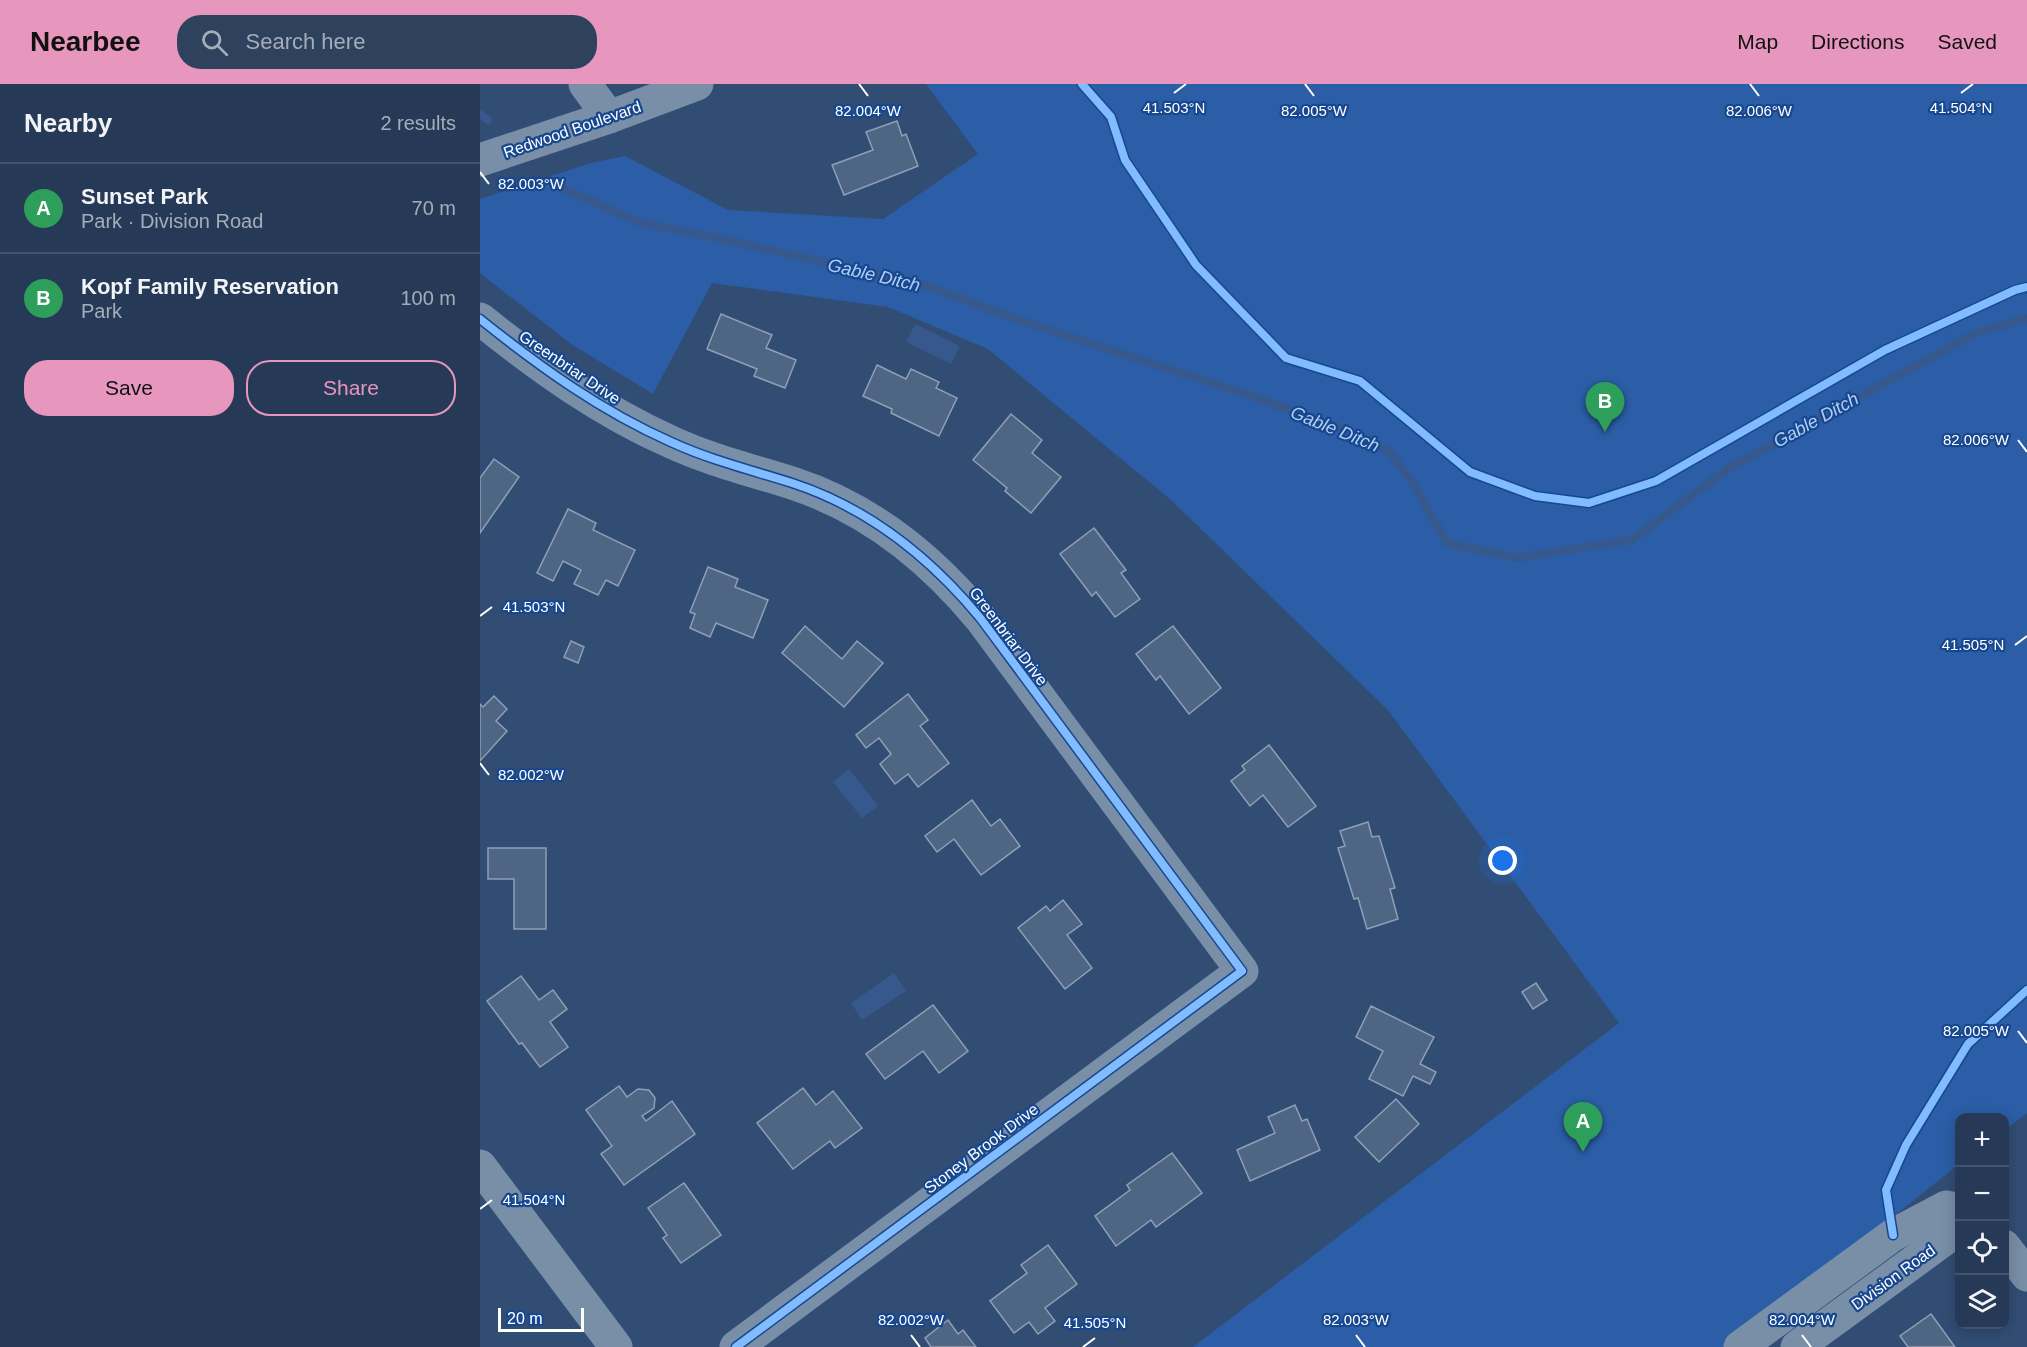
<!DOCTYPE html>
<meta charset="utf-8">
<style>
:root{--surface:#263a57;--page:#2e415d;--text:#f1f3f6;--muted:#a4adba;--line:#42546d;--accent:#e797bd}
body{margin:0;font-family:Helvetica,sans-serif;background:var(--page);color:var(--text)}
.controls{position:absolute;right:18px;bottom:18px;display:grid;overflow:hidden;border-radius:12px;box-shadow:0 3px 15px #0003}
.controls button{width:54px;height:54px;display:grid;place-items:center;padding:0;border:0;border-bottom:2px solid var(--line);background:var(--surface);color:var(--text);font:30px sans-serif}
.scale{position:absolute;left:18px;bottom:15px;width:86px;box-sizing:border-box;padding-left:6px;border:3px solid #fff;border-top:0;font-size:16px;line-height:21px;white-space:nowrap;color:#fff;-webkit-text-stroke:4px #17488f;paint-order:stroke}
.you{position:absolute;left:1023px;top:777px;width:21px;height:21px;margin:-15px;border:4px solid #fff;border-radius:50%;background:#1a73e8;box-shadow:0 0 0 9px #1a73e833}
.badge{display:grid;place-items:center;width:39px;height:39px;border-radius:50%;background:var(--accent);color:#fff;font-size:20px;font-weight:700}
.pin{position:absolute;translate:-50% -50px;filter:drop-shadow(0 2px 3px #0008)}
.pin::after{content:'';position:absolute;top:32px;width:21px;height:18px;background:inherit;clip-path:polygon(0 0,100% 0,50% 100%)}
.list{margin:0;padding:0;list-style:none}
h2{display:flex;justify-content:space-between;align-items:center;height:78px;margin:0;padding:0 24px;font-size:26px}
h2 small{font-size:20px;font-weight:400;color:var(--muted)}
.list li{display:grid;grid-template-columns:39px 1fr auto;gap:18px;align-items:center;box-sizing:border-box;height:90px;padding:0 24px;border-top:2px solid var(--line)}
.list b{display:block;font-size:22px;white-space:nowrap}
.list p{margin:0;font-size:20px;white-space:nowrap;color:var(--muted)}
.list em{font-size:20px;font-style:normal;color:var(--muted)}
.actions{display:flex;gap:12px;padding:18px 24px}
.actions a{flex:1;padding:14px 0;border:2px solid var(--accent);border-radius:24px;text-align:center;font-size:21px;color:var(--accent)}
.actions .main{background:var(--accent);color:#111}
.icon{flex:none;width:33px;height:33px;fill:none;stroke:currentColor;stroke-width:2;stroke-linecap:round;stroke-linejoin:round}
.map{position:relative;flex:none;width:1547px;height:1263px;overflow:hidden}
header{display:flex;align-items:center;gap:36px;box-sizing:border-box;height:84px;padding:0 30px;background:var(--accent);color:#111}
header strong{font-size:28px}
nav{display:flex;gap:33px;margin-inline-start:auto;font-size:21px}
.search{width:420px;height:54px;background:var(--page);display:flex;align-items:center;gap:15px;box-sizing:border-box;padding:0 21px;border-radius:24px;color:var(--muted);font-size:22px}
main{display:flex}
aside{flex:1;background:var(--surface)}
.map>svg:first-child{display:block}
</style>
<header>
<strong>Nearbee</strong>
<div class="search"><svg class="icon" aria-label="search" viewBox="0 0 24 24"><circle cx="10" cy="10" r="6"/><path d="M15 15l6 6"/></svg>Search here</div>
<nav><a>Map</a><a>Directions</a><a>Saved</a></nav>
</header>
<main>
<aside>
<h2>Nearby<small>2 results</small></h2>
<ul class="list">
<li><span class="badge" style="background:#2e9e5b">A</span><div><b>Sunset Park</b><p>Park · Division Road</p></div><em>70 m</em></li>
<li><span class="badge" style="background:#2e9e5b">B</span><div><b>Kopf Family Reservation</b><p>Park</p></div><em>100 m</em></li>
</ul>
<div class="actions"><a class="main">Save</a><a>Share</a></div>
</aside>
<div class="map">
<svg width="1547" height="1263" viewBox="0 0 1547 1263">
<rect width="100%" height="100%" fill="#324d74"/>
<!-- green -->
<path fill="#2b5ea6" d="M446,0h1101v1029l-22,17 -1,-12h-44l-1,46 -146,117 -89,66h-531l426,-324 -231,-313 -217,-210 -183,-151 -100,-42 -176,-24 -59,111 -82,-50 -91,-71v-74l111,-36 34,-7 103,54 155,9 95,-65z"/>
<!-- water -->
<g fill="#36588c">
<path d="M435,240l45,22 -9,18 -45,-22z"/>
<path d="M369,685l29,37 -16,12 -29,-36z"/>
<path d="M414,889l12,18 -44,29 -11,-17z"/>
</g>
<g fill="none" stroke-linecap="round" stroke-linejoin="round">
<!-- stream -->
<g stroke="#36588c" stroke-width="8">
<path d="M0,30l8,6"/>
<path d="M82,104l76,34 84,17 199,45 104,38 218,71 93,33 54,26 24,33 33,58 70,15 115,-18 97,-72 247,-135 51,-15"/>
</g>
</g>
<!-- building -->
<g fill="#4f6584" stroke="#8f9fb5" stroke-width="1.5">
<path d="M417,37l5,15 4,-2 12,32 -74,29 -12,-30 41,-15 -7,-18z"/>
<path d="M241,230l51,21 -6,13 30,12 -11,28 -31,-12 3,-7 -50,-20z"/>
<path d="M397,281l29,14 5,-10 28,13 -3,6 21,10 -18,38 -48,-23 1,-4 -29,-13z"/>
<path d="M531,330l31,26 -10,13 29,24 -30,36 -26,-22 2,-3 -34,-28z"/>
<path d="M14,375l25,18 -39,56v-55z"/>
<path d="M88,425l28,14 -3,7 42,20 -17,36 -12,-6 -8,15 -24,-11 7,-14 -18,-9 -10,20 -16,-8z"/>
<path d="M614,444l32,42 -5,3 19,26 -25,18 -19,-25 -4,4 -32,-42z"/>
<path d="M228,483l30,12 -3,8 33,13 -15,38 -37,-15 -6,14 -20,-9 5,-14 -5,-2z"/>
<path d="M325,542l37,33 15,-18 26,22 -39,44 -62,-54z"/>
<path d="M693,542l48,62 -32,26 -29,-38 -4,4 -20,-26z"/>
<path d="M91,557l13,6 -6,16 -14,-6z"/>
<path d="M428,610l20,26 -8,6 29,37 -31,24 -10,-13 -13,10 -15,-20 11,-10 -12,-16 -13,10 -10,-13z"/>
<path d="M14,612l13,13 -11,12 11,10 -27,30v-57l3,3z"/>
<path d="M789,661l47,61 -28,21 -25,-32 -13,11 -19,-25 14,-11 -3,-4z"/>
<path d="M492,716l19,26 9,-7 20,27 -39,29 -27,-36 -17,13 -12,-16z"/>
<path d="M888,738l4,15 7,-1 16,52 -5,1 8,30 -31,10 -9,-31 -4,1 -16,-51 7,-2 -5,-15z"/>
<path d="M8,764h58v81h-32v-50h-26z"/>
<path d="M583,816l19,24 -15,11 25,33 -27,21 -47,-61 28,-22 4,5z"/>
<path d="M41,892l18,24 14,-10 14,19 -17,13 18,25 -28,20 -18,-24 -3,1 -32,-43z"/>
<path d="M1056,899l11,17 -14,9 -11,-17z"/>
<path d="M453,921l35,46 -29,22 -16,-22 -38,28 -19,-25z"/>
<path d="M891,922l63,31 -14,27 16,8 -6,12 -17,-8 -10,20 -34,-17 14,-28 -27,-14z"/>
<path d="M139,1002l8,11 11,-8 11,1 6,8 -1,10 -12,8 4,5 26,-20 23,33 -71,51 -23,-31 11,-8 -26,-36z"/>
<path d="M323,1004l13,17 17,-14 29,37 -27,20 -5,-7 -37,28 -36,-46z"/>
<path d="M916,1015l23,25 -40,38 -24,-25z"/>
<path d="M815,1021l7,16 5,-2 13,31 -70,31 -13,-31 38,-17 -7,-16z"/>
<path d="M692,1069l30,40 -46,34 -5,-7 -35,26 -21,-30 35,-26 -3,-5z"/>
<path d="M204,1099l37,52 -40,28 -18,-25 4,-3 -19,-27z"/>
<path d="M568,1161l29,39 -32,24 10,13 -17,13 -9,-12 -15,11 -24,-32 37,-28 -6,-8z"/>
<path d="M1451,1230l24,33h-47l-8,-11z"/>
<path d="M468,1236l10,14 5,-4 13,17h-45l-6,-9z"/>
</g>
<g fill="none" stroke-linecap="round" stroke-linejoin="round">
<!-- minor -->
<g stroke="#798ea7" stroke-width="33">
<path d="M105,0l24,33"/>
<path d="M0,76l129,-43 88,-33"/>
<path d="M0,235c60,48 121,92 191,123 39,18 80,28 121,41 77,25 138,74 189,136l261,352 -506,376"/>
<path d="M0,1082l136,181"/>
<path d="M1524,1162l23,29"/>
<path d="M1260,1263l153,-112 53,-28 14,3"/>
<path d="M1317,1263l163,-119"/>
</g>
<!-- cycleway casing -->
<g stroke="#17488f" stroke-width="11">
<g id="cycleway">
<path d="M602,0l29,33 14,43 71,105 90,93 74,23 110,91 65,24 54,7 67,-22 229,-131 130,-60 12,-3"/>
<path d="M0,235c60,48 121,92 191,123 39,18 80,28 121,41 77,25 138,74 189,136l261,352 -506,376"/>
<path d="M1413,1151l-7,-45 20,-45 62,-101 59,-54"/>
</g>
</g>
<!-- cycleway -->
<use href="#cycleway" stroke="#80bcff" stroke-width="8"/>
</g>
<!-- ticks -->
<path fill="none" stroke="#fff" stroke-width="2" d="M379,0l9,12M825,0l9,12M1270,0l9,12M694,9l12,-9M1481,9l12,-9M0,88l9,12M1538,356l9,12M0,532l12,-9M1535,561l12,-9M0,679l9,12M1538,947l9,12M0,1125l12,-9M431,1251l9,12M876,1251l9,12M1322,1251l9,12M603,1263l12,-9"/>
<g text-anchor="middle" stroke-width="4.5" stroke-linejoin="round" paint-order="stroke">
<!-- street labels -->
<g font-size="16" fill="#fff" stroke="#17488f">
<text transform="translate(92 45) rotate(-19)" y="6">Redwood Boulevard</text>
<text transform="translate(90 283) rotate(34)" y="6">Greenbriar Drive</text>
<text transform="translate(529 552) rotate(53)" y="6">Greenbriar Drive</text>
<text transform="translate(501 1064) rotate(-37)" y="6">Stoney Brook Drive</text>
<text transform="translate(1413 1193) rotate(-36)" y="6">Division Road</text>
</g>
<!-- water labels -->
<g font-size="18" font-style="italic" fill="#b0cef6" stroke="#17488f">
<text transform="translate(394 191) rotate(13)" y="6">Gable Ditch</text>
<text transform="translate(1336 336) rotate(-29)" y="6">Gable Ditch</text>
<text transform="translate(855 345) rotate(22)" y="6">Gable Ditch</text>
</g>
</g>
<g font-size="15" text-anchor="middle" fill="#fff" stroke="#17488f" stroke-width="4.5" stroke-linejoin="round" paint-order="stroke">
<text x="694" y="29">41.503°N</text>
<text x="1481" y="29">41.504°N</text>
<text x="834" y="32">82.005°W</text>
<text x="1279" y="32">82.006°W</text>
<text x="388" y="32">82.004°W</text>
<text x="51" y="105">82.003°W</text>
<text x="1496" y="361">82.006°W</text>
<text x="54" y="528">41.503°N</text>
<text x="1493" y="566">41.505°N</text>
<text x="51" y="696">82.002°W</text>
<text x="1496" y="952">82.005°W</text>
<text x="54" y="1121">41.504°N</text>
<text x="431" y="1241">82.002°W</text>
<text x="876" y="1241">82.003°W</text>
<text x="1322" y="1241">82.004°W</text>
<text x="615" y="1244">41.505°N</text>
</g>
</svg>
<div class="controls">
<button>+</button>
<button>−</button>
<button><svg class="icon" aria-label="locate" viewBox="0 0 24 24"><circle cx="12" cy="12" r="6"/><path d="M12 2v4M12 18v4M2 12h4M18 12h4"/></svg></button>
<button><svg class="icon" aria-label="layers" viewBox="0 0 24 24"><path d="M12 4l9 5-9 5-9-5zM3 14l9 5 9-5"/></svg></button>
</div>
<div class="scale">20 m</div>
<div class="you"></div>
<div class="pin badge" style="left:1103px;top:1068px;background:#2e9e5b">A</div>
<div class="pin badge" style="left:1125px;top:348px;background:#2e9e5b">B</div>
</div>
</main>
